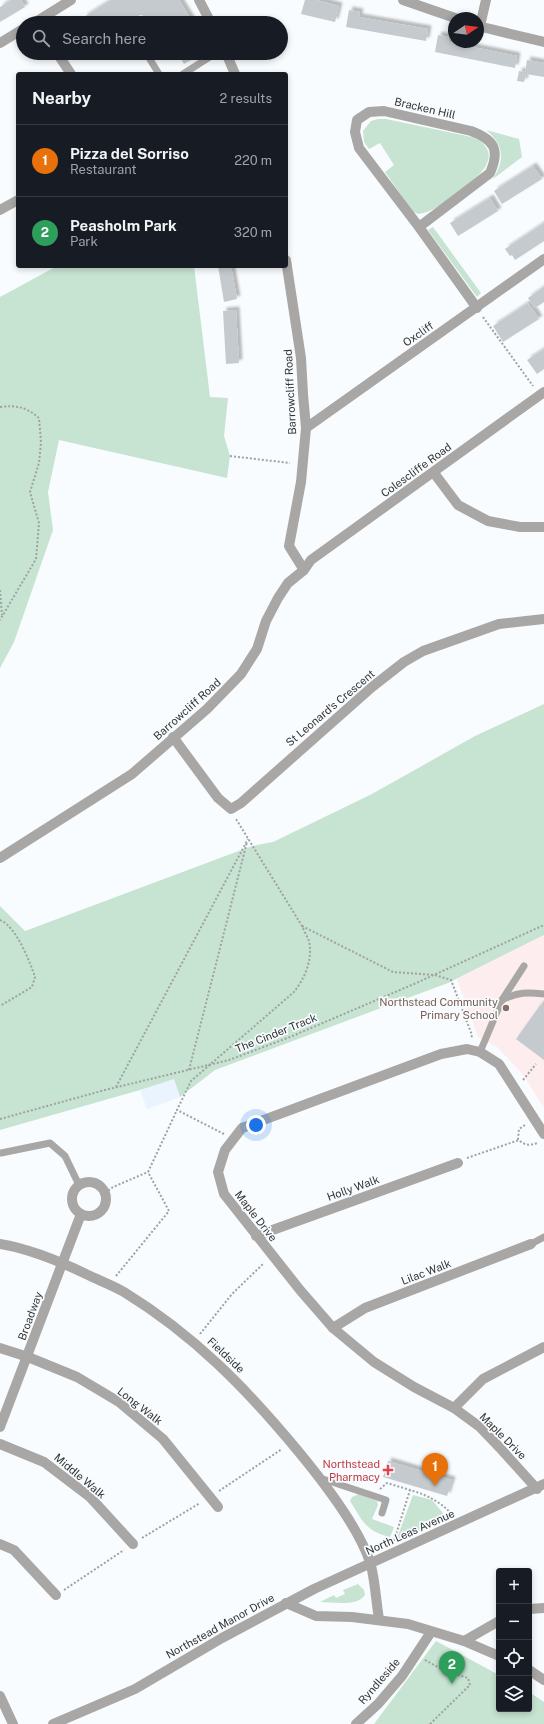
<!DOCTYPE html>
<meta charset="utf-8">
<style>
:root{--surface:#171b24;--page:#20242c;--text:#f1f3f6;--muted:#9ea1a6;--line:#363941;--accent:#9db397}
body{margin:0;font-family:"Public Sans",sans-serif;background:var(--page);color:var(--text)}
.controls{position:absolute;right:12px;bottom:12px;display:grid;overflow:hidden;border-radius:4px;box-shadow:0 2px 6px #0003}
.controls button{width:36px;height:36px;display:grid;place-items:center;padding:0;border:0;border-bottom:1px solid var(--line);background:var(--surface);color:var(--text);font:20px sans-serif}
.compass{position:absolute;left:448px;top:12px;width:36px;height:36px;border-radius:50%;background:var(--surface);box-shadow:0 2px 6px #0003;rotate:77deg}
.you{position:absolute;left:256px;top:1125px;width:14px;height:14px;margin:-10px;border:3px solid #fff;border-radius:50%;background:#1a73e8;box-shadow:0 0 0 6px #1a73e833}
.badge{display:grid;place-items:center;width:26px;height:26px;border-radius:50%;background:var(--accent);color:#fff;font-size:13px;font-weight:700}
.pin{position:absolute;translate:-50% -33px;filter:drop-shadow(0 1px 2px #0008)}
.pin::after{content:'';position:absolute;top:21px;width:14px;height:12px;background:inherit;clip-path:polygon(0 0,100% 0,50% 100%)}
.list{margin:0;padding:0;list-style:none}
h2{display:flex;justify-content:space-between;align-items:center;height:52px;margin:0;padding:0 16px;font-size:17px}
h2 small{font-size:13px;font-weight:400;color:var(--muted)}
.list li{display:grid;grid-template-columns:26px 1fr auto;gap:12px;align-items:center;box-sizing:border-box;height:72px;padding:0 16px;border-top:1px solid var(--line)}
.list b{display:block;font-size:15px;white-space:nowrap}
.list p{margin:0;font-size:13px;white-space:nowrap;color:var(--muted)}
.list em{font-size:13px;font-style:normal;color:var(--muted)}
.icon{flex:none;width:22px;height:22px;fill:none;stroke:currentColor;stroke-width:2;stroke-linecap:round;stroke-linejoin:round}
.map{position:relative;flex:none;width:544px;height:1724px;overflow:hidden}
.search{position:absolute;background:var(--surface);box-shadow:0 2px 6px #0003;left:16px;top:16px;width:272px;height:44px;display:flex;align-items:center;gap:10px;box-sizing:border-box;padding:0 14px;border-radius:22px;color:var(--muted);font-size:15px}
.panel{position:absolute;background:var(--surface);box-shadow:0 2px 6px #0003;left:16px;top:72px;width:272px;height:196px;border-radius:4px}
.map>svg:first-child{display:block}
</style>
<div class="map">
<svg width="544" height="1724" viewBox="0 0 544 1724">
<defs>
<filter id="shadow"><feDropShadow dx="3.5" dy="-3.5" stdDeviation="1" flood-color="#0004"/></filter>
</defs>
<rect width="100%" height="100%" fill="#f9fcfe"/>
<!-- built -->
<path fill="#e9f4fe" d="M174,1079l6,18 -33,12 -7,-19z"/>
<!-- education -->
<path fill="#fdedee" d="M544,935v173l-20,-32 -27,-29 -19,-10 -21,-58z"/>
<!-- green -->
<g fill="#c7e3d1">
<path d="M378,119h8l81,17c3,1 8,2 11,4 5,2 8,7 10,11 5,18 -19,31 -30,40 -12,9 -25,22 -40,23l-6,-3 -27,-39 9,-7 -14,-22 -11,6 -5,-7 -1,-11 8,-10z"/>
<path d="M486,130l33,9 3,18 -29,22c12,-19 11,-35 -7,-49z"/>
<path d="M433,227l48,66 -4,4 -49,-67z"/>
<path d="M57,266h137l16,131 18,1 -4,38 6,20 -3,22 -168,-38 -11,52 5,38 -39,112 -14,26v-371z"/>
<path d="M544,704v231l-96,48 -233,87 -35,27 -6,-18 -34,11 -140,40v-224l25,25 227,-85 21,-4 99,-48 103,-58z"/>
<path d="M359,1494l18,7 1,4 -6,14 22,8 -4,10c-25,-6 -27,-16 -40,-36l2,-4z"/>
<path d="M413,1495l19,5 16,19 -52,22z"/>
<path d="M358,1584l6,6 1,5c-8,12 -32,7 -45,7l14,-7 2,3 9,-4 -2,-4z"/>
<path d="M436,1641l63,34v34h30v-17l15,10v22h-170z"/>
</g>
<!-- building -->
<g fill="#c5cace" filter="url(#shadow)">
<path d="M11,0h10l4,7 -25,15v-15z"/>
<path d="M111,0h68l14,23h-34l-3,-4 -16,-4 -12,8h-40l-4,-6z"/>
<path d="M305,0h11l23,6 -4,16 -34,-8z"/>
<path d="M349,10l11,2 -1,5 69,12 -2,12 -80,-14z"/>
<path d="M438,35l11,2 -1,5 69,14 -2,12 -80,-16z"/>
<path d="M177,53h26l-19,11z"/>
<path d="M527,60l17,3v14l-18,-3 -2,8 -7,-1 2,-10 6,1z"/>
<path d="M533,166l9,13 -40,25 -8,-13z"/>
<path d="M490,198l8,13 -40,25 -8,-13z"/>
<path d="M544,223v18l-29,19 -3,-5 -2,1 -5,-7z"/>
<path d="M218,266h13l6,33 -13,3z"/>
<path d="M544,287v15l-9,6 -7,-10z"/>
<path d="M528,303l11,16 -36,23 -10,-16z"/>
<path d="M236,310l3,53 -13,1 -3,-53z"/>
<path d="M544,349v20l-7,5 -10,-14z"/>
<path d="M541,1004l3,2v54l-28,-21z"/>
<path d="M388,1461l64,19 -5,16 -64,-19z"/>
</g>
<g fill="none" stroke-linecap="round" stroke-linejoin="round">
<!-- path -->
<g stroke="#9fa2a3" stroke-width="2" stroke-dasharray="2 2" stroke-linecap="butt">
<path d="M483,317l50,69"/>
<path d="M0,407c17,-2 26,0 39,11l2,24 -2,21 -9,29 9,31 -3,36 -36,61"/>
<path d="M230,456l60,7"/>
<path d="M0,590l2,25"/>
<path d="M0,920c16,6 30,42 35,57l-3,10 -32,19"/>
<path d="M302,926l91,46 42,3 16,5 21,55 -1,4"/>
<path d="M189,1070l58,-228"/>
<path d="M523,1080l13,-16"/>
<path d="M116,1087l132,-248"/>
<path d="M0,1119l105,-29 124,-30 61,-23 124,-53 130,-59"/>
<path d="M525,1125l-6,4 -1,10c5,6 12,7 19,4"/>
<path d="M224,1134l-47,-24 14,-29 103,-89c11,-14 19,-33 15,-51 -2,-5 -5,-10 -7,-15l-66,-107"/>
<path d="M467,1158l52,-18"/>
<path d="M105,1193l8,-6 35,-15 29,-62"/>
<path d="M116,1276l53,-65 -21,-39"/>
<path d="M200,1334l32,-40 32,-31"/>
<path d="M380,1489l7,-6 23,7"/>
<path d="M219,1491l63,-42"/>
<path d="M142,1538l58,-35"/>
<path d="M394,1541l16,-51c17,5 29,11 42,24"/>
<path d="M64,1590l60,-40"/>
<path d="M425,1660l20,11 23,7 2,7 -40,39"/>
</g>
<!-- lane -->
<g stroke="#a9a7a5" stroke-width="7">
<path d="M146,53l13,21"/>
<path d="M183,74l33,-21"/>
<path d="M502,1000c16,-8 25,-8 42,-6"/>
<path d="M480,1052l22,-52 22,-34"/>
<path d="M1,1153l49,-10 15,13 14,29"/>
<path d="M531,1244l13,-7"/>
<path d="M320,1478l66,22 -4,13"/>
</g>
<!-- street -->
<g stroke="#a9a7a5" stroke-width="10">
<path d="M199,0l12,23"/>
<path d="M403,0l52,18"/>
<path d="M34,23l37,-23"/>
<path d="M478,26l66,16"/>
<path d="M480,26l6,-26"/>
<path d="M0,43l23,-14"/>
<path d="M57,53l14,21"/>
<path d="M226,53l9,21"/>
<path d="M0,210l18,-10"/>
<path d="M419,227l71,-54c10,-23 5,-33 -19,-42l-87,-20 -15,1 -12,8 -2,12 4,16 60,79 58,81"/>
<path d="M286,260l15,98 2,36 3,34 -5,54 -12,64 15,24"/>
<path d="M306,428l238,-169"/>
<path d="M434,473l24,32 30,16 32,6h24"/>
<path d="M173,737l45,61 13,11 10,-6 131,-116 32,-25 19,-11 76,-27 45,-5"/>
<path d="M0,858l132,-84 75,-65 34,-35 16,-25 9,-28 12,-23 10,-15 16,-13 7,-10 233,-168"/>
<circle cx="89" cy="1199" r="17"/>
<path d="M256,1236l202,-73"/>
<path d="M0,1244c30,5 59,17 86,30 12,6 26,11 38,18 70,43 122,96 174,159 24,29 60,75 72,111 5,16 6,40 9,57"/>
<path d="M333,1328l32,-20 166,-64"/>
<path d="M0,1348l28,9 49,20 42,25 44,37 55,68"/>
<path d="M454,1408l29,-29 61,-32"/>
<path d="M0,1427l81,-213"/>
<path d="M0,1444l44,18 46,35 43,47"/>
<path d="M537,1489l-37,-41 -20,-21 -26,-19 -40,-21 -40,-25 -41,-34 -33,-38 -76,-96 -6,-22 7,-22 17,-22 199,-74 26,-5 13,3 19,12 45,70"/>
<path d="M0,1544l14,6 42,45"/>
<path d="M286,1603l30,13 36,1 56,7 56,17 35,15"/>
<path d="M529,1609l15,-1"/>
<path d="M464,1641l35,-20"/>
<path d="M529,1670l15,10"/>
<path d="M0,1696l13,28"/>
<path d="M53,1724l82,-35 87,-51 92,-49 230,-105"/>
<path d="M356,1724l22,-20 24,-28 29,-44"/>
</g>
</g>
<!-- markers -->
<circle fill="#8d6e63" stroke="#f9fcfe" stroke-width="1.5" cx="506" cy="1008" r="4"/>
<path fill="#e0444e" stroke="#f9fcfe" stroke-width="1.5" d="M386 1464h4v4h4v4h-4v4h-4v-4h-4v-4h4z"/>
<g text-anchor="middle" stroke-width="3.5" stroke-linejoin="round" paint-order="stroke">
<!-- street labels -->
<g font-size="11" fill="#323435" stroke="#f9fcfe">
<text transform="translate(425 108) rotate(13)" y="4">Bracken Hill</text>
<text transform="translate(418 334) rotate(-35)" y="4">Oxcliff</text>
<text transform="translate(290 392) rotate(-93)" y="4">Barrowcliff Road</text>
<text transform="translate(416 470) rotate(-36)" y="4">Colescliffe Road</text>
<text transform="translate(330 708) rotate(-40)" y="4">St Leonard's Crescent</text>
<text transform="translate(187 709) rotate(-42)" y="4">Barrowcliff Road</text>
<text transform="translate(276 1033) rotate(-22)" y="4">The Cinder Track</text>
<text transform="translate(353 1188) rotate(-20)" y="4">Holly Walk</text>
<text transform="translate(256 1216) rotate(52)" y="4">Maple Drive</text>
<text transform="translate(426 1272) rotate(-21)" y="4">Lilac Walk</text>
<text transform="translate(30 1316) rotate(-70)" y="4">Broadway</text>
<text transform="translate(226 1355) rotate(43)" y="4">Fieldside</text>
<text transform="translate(140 1406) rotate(38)" y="4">Long Walk</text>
<text transform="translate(503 1436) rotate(45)" y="4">Maple Drive</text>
<text transform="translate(80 1476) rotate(40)" y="4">Middle Walk</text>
<text transform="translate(410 1532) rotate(-24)" y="4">North Leas Avenue</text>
<text transform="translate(220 1626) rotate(-29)" y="4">Northstead Manor Drive</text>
<text transform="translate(379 1681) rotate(-49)" y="4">Ryndleside</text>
</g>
<!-- education labels -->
<g font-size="11" fill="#785e54" stroke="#f9fcfe" text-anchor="end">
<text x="498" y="1006">Northstead Community<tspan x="498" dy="13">Primary School</tspan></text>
</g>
<!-- health labels -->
<g font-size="11" fill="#be3a42" stroke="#f9fcfe" text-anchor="end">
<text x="380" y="1468">Northstead<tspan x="380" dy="13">Pharmacy</tspan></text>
</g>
</g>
</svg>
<div class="controls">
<button>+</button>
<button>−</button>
<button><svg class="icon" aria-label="locate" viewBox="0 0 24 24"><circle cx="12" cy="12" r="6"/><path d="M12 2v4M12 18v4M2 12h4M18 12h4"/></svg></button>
<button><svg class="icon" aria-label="layers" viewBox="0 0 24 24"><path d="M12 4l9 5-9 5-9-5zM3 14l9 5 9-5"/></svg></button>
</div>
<svg class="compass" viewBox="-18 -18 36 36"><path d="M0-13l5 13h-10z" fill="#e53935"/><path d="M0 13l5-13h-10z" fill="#9ea1a6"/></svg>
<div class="you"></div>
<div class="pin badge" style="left:435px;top:1486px;background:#e8710a">1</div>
<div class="pin badge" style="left:452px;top:1684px;background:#2e9e5b">2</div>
<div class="search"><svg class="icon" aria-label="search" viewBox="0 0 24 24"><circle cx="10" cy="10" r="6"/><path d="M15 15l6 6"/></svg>Search here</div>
<section class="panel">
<h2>Nearby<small>2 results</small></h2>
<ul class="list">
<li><span class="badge" style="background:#e8710a">1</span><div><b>Pizza del Sorriso</b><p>Restaurant</p></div><em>220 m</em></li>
<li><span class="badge" style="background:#2e9e5b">2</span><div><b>Peasholm Park</b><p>Park</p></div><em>320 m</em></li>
</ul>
</section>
</div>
